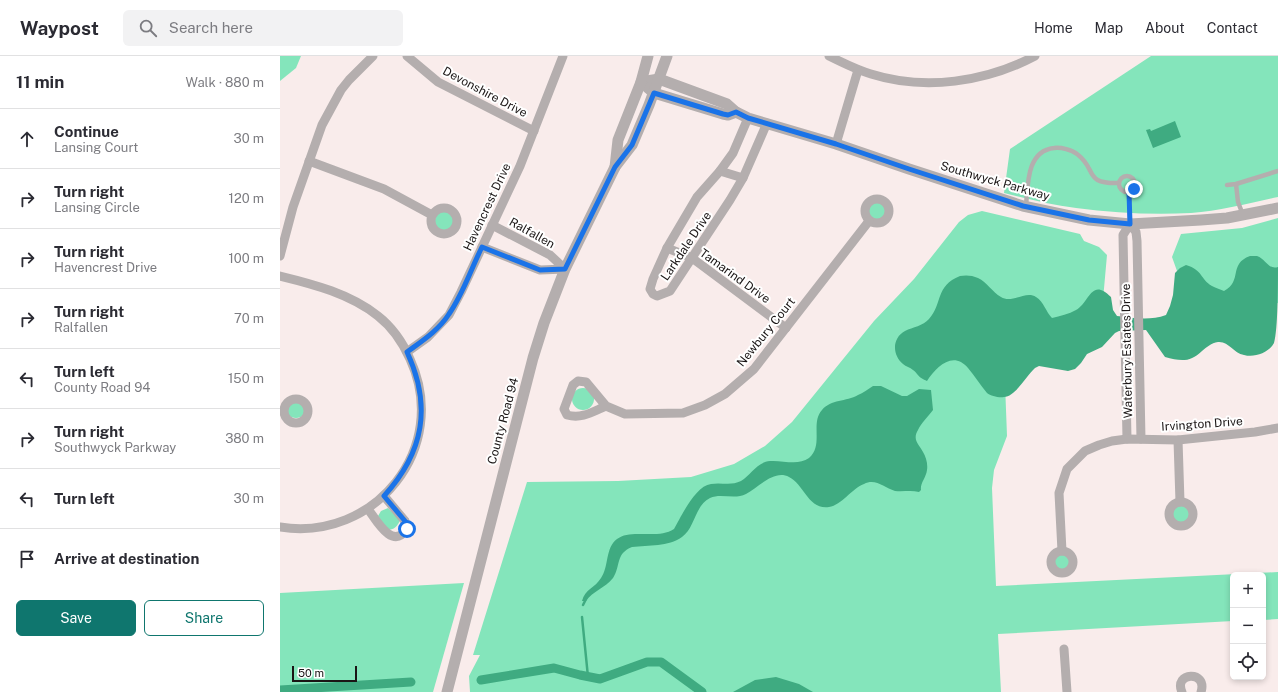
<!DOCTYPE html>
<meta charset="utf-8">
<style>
:root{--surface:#fff;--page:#f2f2f3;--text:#2b2b33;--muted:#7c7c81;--line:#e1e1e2;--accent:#0f766e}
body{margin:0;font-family:"Public Sans",sans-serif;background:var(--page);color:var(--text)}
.controls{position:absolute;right:12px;bottom:12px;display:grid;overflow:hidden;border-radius:6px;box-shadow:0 2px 6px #0003}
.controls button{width:36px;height:36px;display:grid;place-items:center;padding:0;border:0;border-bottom:1px solid var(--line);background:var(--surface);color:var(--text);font:20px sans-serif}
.scale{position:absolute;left:12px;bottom:10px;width:65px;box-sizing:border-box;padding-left:4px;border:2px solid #1a1515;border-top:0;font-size:11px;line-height:14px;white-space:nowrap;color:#1a1515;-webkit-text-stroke:3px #fff;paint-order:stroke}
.stop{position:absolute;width:12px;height:12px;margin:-9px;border:3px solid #1a73e8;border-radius:50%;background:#fff}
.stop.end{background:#1a73e8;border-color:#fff;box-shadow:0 1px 4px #0008}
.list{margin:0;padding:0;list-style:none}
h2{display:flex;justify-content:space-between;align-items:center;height:52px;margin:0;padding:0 16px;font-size:17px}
h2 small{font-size:13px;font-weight:400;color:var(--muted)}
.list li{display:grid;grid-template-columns:26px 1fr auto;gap:12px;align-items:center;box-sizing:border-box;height:60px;padding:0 16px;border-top:1px solid var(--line)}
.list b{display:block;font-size:15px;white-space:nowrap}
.list p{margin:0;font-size:13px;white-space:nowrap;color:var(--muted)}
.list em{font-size:13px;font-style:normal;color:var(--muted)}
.actions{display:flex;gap:8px;padding:12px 16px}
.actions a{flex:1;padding:9px 0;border:1px solid var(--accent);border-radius:6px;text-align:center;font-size:14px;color:var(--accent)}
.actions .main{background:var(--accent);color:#fff}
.icon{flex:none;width:22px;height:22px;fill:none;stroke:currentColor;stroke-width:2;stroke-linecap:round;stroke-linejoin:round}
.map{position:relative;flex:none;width:998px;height:636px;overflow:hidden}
header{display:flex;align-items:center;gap:24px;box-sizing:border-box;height:56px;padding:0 20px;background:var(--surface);border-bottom:1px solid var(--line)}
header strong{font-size:19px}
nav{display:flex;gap:22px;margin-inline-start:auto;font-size:14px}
.search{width:280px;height:36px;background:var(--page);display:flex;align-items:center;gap:10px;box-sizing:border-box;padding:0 14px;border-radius:6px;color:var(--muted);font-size:15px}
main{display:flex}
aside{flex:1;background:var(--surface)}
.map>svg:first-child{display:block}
</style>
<header>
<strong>Waypost</strong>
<div class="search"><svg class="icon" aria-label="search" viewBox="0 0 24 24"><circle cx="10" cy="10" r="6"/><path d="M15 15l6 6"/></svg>Search here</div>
<nav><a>Home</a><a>Map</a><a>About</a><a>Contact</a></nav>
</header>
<main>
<aside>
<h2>11 min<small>Walk · 880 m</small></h2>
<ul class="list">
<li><svg class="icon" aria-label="ahead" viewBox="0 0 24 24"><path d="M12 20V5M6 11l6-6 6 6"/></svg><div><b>Continue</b><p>Lansing Court</p></div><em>30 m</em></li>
<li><svg class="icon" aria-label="right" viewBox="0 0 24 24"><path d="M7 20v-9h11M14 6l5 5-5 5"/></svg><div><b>Turn right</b><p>Lansing Circle</p></div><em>120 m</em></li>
<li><svg class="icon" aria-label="right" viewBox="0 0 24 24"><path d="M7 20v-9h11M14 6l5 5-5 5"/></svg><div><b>Turn right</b><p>Havencrest Drive</p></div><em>100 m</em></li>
<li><svg class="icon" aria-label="right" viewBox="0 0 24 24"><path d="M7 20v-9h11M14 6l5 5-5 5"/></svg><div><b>Turn right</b><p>Ralfallen</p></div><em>70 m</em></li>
<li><svg class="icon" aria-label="left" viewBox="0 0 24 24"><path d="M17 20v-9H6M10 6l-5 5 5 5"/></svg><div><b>Turn left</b><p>County Road 94</p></div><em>150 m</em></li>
<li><svg class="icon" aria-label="right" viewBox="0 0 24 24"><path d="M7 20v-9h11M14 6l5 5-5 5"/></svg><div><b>Turn right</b><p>Southwyck Parkway</p></div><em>380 m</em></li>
<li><svg class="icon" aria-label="left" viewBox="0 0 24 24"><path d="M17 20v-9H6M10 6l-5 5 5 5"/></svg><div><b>Turn left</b></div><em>30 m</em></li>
<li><svg class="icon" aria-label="arrive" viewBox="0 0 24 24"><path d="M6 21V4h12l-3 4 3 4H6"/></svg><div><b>Arrive at destination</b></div></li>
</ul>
<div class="actions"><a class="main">Save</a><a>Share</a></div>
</aside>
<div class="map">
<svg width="998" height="636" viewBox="0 0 998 636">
<rect width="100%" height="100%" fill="#f9eceb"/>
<!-- green -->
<g fill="#84e5bb">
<path d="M0,0h21l-5,12 -16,13z"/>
<path d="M871,0h127v141c-28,6 -58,14 -87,16 -38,2 -77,0 -115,-5 -24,-3 -48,-9 -72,-15l6,-44z"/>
<circle cx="597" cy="154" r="11"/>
<circle cx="166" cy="165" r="11"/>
<path d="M702,155l98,23 4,7 15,6 8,8 -6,67 -97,35 3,79 -13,34 -2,18 4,98 282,-14v47l-15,1v-45h-30v46l-235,13 3,58h-531l-1,-16 11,-21h-7l54,-173 91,-1 73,-4 43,-13 31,-18 27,-24 82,-101 40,-42 45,-57 9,-7z"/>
<path d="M998,162v85l-86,10 -20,-56 9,-23 61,-6z"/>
<circle cx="303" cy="343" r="11"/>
<circle cx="16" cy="351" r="11"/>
<circle cx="900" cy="457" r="11"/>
<path d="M108,452l12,12c-2,6 -6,10 -13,10l-9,-14 3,-5z"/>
<circle cx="782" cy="506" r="11"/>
<path d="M184,527l-31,109h-153v-99z"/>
</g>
<!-- water -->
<g fill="#3fab81">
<path d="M895,65l6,16 -28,11 -7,-18 4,-1 1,2z"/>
<path d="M970,200c3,0 5,0 7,0 9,3 11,14 21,11 0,17 0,63 -4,76 -5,10 -20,15 -30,12 -11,-2 -15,-14 -26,-13 -7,1 -11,5 -16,9 -12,12 -22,10 -37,6l-19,-27 -27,1 -4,2 -13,14 -15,7 -6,9 -6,6 -7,2 -29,-5 -4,2c-9,8 -19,28 -31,29 -5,1 -13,-1 -17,-4 -7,-8 -12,-17 -19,-25 -15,-18 -32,-1 -41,13 -4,-2 -7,-3 -10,-7 -1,-1 -2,-3 -4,-4 -3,-3 -7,-3 -10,-6 -11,-9 -11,-26 2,-33 8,-4 18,-5 24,-12 14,-16 6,-33 31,-43 5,-1 12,-1 18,2 9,4 14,14 23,19 11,7 25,-7 35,0 8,5 10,15 16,21 8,-2 17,-4 24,-8 14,-8 15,-33 35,-13l2,13 4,6c16,2 33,5 49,-1l4,-9 3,-11 2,-22 5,-5 6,-3c17,5 14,14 26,21 3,2 8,3 12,5 19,-10 4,-27 26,-35z"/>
<path d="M593,330h8l21,10h5l12,-7 12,1 2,20c-5,7 -12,13 -15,20 -6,10 1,14 5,22 3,5 5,12 4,18 -1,8 -7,13 -6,20l-2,2c-8,-2 -16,0 -24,-1 -11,-3 -19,-13 -31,-7 -13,5 -22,21 -35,23 -21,3 -25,-23 -40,-30 -15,-8 -31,11 -43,17 -11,6 -25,-1 -36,4 -15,7 -15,30 -28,39 -14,10 -33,8 -50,10 -17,7 -11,19 -19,31 -8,10 -20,13 -27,23h-4c3,-12 13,-13 19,-23 8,-11 4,-30 16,-39 14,-11 40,1 57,-10 7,-12 21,-43 37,-45 10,-2 20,2 30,-3 10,-6 16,-19 29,-20 13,-1 28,5 39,-3 15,-13 1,-35 13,-48 9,-11 24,-8 36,-15 5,-2 10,-6 15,-9z"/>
<path d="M496,621l23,7 14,8h-80l22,-12z"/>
</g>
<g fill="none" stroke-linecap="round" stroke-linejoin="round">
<!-- stream -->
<g stroke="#3fab81" stroke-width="2.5">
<path d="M303,549l3,-6"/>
<path d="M302,561l6,60"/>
</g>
<!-- canal -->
<g stroke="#3fab81" stroke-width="9">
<path d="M201,624l73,-12 26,7 20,4 47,-17h14l41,30"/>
<path d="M0,634l131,-8"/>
</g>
<!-- service -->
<g stroke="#b4aeae" stroke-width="4.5">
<circle cx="847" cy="128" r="8"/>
<path d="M956,128l2,18 5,13"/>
<path d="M947,129l9,-1 42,-13"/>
<path d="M849,136l1,32"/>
<path d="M746,150c2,-20 0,-55 28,-58 7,-1 18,2 23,6 21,16 6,30 42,29"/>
</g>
<!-- minor -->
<g stroke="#b4aeae" stroke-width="9">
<path d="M127,0l31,26 96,49"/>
<path d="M549,0c14,7 28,14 42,18 54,17 115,8 164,-18"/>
<path d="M468,62l-15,35 -13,18 -23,26 -23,39 -7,12 -14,31 -3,10 3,5 4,2 13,-5 60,-91 13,-22 24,-55"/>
<path d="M556,88l22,-74"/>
<path d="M29,105l75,28 48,26"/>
<path d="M440,115l23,7"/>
<circle cx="597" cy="155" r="12"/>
<circle cx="164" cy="165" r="13"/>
<path d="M212,169l58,30 15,14"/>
<path d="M202,191l58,23 25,-1"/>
<path d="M387,192l25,10 94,70"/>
<path d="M0,200l13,-49 29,-82 19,-35 8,-10 24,-24"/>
<path d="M0,220c33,8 71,18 98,40 14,11 25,27 32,43 41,89 -35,183 -130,168"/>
<path d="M127,296l21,-15 21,-22 12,-23 59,-126 43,-110"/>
<circle cx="16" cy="355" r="12"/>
<path d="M326,350c-14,6 -24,13 -39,9l-3,-6 9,-24 5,-4 8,1 20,24 19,8 58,-1 22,-8 20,-11 29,-25 115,-148"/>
<path d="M847,383l-4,-204 7,-11 6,8 1,9 4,198"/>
<path d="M898,384l2,62"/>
<circle cx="901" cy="458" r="12"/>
<path d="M88,453c9,12 24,41 39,20l-2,-8 -21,-25"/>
<circle cx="782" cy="506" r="11"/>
<path d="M782,495l-3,-58 8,-24 18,-18 14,-6 13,-4 15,-2 51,1 77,-8 23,-4"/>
<path d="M784,593l3,43"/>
<path d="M902,636c-9,-20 26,-22 19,0"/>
</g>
<!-- tertiary -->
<g stroke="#b4aeae" stroke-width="11">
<path d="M361,26l18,-3 68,25 9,8 12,6 88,26 73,25 114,37 66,14 41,4 71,-4 26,-2 51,-10"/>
<path d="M368,32l6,5 69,21 5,1 8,-3"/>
<path d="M335,111l3,-27 23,-58 7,-26"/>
<path d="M167,636l86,-334 11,-35 21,-54 50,-102 17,-22 17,-40 18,-49"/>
</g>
</g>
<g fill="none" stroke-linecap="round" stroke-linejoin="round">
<!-- route -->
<path stroke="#1a73e8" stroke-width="5" d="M127,473l-2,-8 -21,-25c40,-44 48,-90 23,-144 15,-11 32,-22 42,-38 14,-20 22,-45 33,-67l58,23 25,-1 50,-102 17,-22 22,-52 69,21 5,1 8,-3 12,6 88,26 73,25 114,37 66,14 41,4 -1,-32 5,-3"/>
</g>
<g text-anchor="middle" stroke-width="4" stroke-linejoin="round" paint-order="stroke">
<!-- street labels -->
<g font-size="12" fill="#1a1515" stroke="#fff">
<text transform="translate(205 36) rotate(28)" y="4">Devonshire Drive</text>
<text transform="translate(715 125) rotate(16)" y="4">Southwyck Parkway</text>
<text transform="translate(207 151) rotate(-65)" y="4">Havencrest Drive</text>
<text transform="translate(252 177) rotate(29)" y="4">Ralfallen</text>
<text transform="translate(406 190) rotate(-56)" y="4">Larkdale Drive</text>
<text transform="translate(455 220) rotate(36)" y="4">Tamarind Drive</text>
<text transform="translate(486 276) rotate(-51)" y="4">Newbury Court</text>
<text transform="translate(847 295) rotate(-91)" y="4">Waterbury Estates Drive</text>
<text transform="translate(223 365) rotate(-75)" y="4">County Road 94</text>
<text transform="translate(922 368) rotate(-4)" y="4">Irvington Drive</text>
</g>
</g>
</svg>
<div class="controls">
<button>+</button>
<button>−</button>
<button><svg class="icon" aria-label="locate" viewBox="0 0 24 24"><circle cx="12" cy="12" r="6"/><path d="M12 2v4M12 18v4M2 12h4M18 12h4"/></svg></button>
</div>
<div class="scale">50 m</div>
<div class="stop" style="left:127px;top:473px"></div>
<div class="stop end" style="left:854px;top:133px"></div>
</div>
</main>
